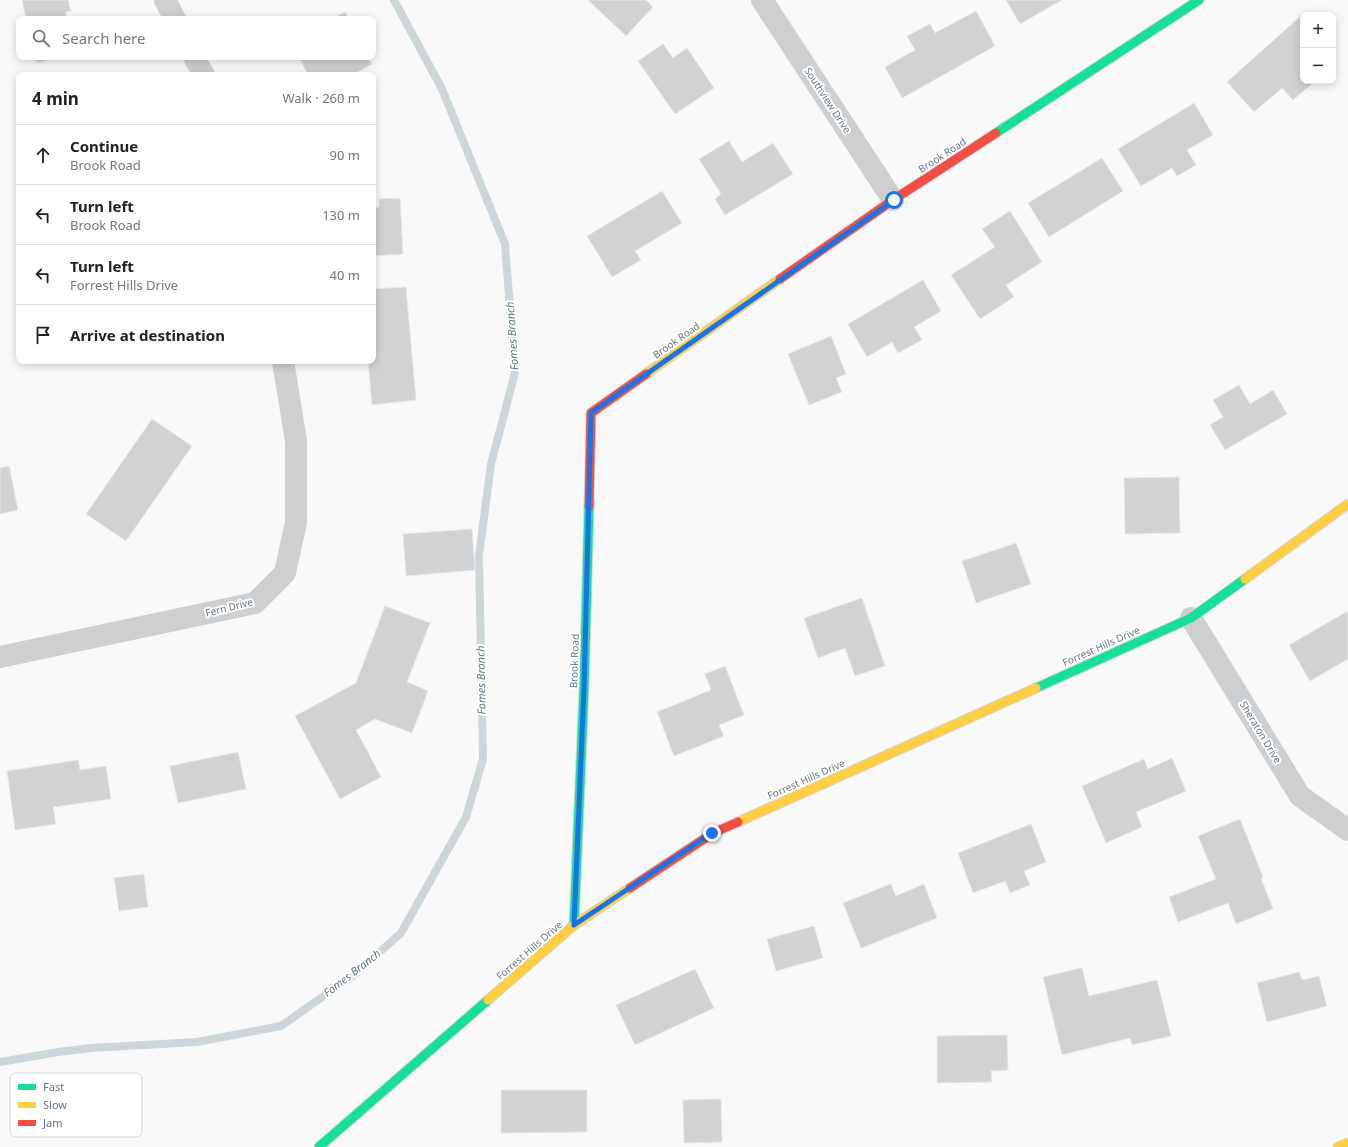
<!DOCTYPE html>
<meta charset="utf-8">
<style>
:root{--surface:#fff;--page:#f6f6f6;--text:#222;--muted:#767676;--line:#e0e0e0}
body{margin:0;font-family:"Noto Sans",sans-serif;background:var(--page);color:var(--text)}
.controls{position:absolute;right:12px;top:12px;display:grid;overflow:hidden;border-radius:8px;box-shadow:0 2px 10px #0003}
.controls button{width:36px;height:36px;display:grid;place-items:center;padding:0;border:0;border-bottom:1px solid var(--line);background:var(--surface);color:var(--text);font:20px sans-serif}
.stop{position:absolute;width:12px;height:12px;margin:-9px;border:3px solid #1a73e8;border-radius:50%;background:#fff}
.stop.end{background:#1a73e8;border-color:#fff;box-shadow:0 1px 4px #0008}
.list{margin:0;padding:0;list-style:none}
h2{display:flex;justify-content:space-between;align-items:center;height:52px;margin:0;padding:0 16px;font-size:17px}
h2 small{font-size:13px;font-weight:400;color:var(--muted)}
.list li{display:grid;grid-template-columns:26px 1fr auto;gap:12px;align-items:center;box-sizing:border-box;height:60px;padding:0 16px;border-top:1px solid var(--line)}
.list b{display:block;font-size:15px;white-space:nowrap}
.list p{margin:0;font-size:13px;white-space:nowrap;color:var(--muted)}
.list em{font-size:13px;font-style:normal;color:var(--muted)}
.icon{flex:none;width:22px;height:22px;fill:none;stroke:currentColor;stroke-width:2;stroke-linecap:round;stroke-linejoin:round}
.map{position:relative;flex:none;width:1348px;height:1147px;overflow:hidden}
.search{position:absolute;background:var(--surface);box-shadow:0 2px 10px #0003;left:16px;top:16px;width:360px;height:44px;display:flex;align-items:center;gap:10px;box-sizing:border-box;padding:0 14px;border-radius:8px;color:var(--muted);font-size:15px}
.panel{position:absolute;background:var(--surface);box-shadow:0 2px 10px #0003;left:16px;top:72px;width:360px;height:292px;border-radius:8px}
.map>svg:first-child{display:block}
</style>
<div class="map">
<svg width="1348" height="1147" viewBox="0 0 1348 1147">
<rect width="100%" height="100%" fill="#f9f9f9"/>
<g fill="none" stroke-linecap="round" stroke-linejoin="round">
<!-- stream -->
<path stroke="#ced6d9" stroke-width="8" d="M0,1062l58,-10 33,-4 106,-6 84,-16 74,-52 46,-41 65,-116 17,-58 -4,-203 12,-92 24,-91 -10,-129 -63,-155 -48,-89"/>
</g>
<!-- building -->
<g fill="#d0d2d3" stroke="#e8e8e8">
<path d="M22,0h46l3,11 -5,1 1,7h-41z"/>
<path d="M588,0h58l7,7 -27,29z"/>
<path d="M1006,0h56l-42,24z"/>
<path d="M976,11l19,35 -93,52 -17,-31 30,-17 -8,-14 23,-12 5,9z"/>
<path d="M345,12l4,7h-18z"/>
<path d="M1303,14v67l11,1 -21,18 -11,-12 -28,24 -27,-30z"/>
<path d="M663,44l10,14 14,-10 27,40 -39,26 -37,-53z"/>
<path d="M35,57h26l-24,6z"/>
<path d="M299,57h69l4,7 -16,9 1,2h-49z"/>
<path d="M1194,103l19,32 -26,15 9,15 -19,11 -5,-8 -31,18 -23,-37z"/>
<path d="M729,141l13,21 31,-19 20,31 -68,41 -10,-16 6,-5 -22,-35z"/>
<path d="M1102,158l21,33 -74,46 -21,-34z"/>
<path d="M662,191l20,32 -47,28 6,9 -29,17 -25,-41z"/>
<path d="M400,198l3,56 -30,2v-48l6,-1v-8z"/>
<path d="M1010,211l32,51 -36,23 8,12 -34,22 -29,-44 44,-28 -13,-18z"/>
<path d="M923,280l18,31 -27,16 8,13 -24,13 -6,-11 -25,15 -19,-33z"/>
<path d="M406,287l10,113 -44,5 -4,-44h5v-72z"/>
<path d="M831,336l15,38 -10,4 6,14 -33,13 -21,-51z"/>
<path d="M1239,385l11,19 23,-14 14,24 -62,36 -15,-25 13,-8 -10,-17z"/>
<path d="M152,419l40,27 -66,95 -40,-27z"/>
<path d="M9,466l9,44 -18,4v-46z"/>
<path d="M1179,477l1,56 -55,1 -1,-56z"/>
<path d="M472,529l3,41 -69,6 -3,-42z"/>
<path d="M1016,543l15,41 -55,19 -14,-42z"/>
<path d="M862,598l23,68 -30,10 -10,-28 -27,10 -14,-40z"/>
<path d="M385,606l45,17 -23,59 21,9 -16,42 -37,-14 -19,11 25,47 -41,22 -45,-83 61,-33z"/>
<path d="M1348,611v48l-38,22 -21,-36z"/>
<path d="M725,666l19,49 -25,10 5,11 -50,20 -17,-44 54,-22 -6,-16z"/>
<path d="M238,752l8,37 -68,14 -8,-37z"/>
<path d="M1172,758l14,33 -50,21 6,15 -36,16 -24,-57 62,-27 4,10z"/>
<path d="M78,760l2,10 26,-4 5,33 -58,8 3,17 -41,6 -8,-59z"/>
<path d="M1240,819l23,58 -2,1 12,31 -37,15 -8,-21 -50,19 -9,-25 47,-18 -18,-43z"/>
<path d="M1031,824l15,38 -22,9 6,14 -20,8 -5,-12 -32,12 -15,-40z"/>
<path d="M144,874l4,33 -29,4 -5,-33z"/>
<path d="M891,884l5,12 28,-12 13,34 -76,30 -18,-45z"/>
<path d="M814,926l9,32 -47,13 -9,-32z"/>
<path d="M1082,968l7,28 68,-16 14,56 -39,9 -2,-7 -68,17 -19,-78z"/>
<path d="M695,969l19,39 -79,37 -19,-40z"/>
<path d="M1299,972l3,8 17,-4 8,30 -60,16 -10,-39z"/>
<path d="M1007,1035l1,35 -17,1 1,11 -55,1v-47z"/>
<path d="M501,1090h86v42l-86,1z"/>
<path d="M721,1099l1,43 -38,1 -1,-43z"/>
</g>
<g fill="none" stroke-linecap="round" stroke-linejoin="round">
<!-- fast casing -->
<g stroke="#d5d6d7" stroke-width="11">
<g id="fast">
<path d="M996,133l203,-133"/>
<path d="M1036,688l155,-70 54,-39"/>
<path d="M574,925l10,-236 5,-183"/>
<path d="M319,1147l169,-147"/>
</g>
</g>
<!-- slow casing -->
<g stroke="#d5d6d7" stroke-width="11">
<g id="slow">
<path d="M646,374l134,-95"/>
<path d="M1245,579l103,-75"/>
<path d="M738,822l298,-134"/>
<path d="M488,1000l86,-75 56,-37"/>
<path d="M1338,1147l10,-4"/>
</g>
</g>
<!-- jam casing -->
<g stroke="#d5d6d7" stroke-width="11">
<g id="jam">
<path d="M780,279l113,-79 103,-67"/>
<path d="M589,506l2,-93 55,-39"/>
<path d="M630,888l83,-55 25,-11"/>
</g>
</g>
<!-- street -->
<g stroke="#cecfd0" stroke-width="22">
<path d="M165,0l10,19"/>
<path d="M762,0l131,200"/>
<path d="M194,57l10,18"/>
<path d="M1191,618l109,178 48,34"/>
<path d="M0,657l255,-54 30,-30 11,-51v-81l-13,-80"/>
</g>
<!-- fast -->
<use href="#fast" stroke="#16e098" stroke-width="9"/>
<!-- slow -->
<use href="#slow" stroke="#ffcf43" stroke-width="9"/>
<!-- jam -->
<use href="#jam" stroke="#f24e42" stroke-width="9"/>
</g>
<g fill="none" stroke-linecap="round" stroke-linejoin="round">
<!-- route -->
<path stroke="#1a73e8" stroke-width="5" d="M712,833l-138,92 10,-237 7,-275 303,-213"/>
</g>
<g text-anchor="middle" stroke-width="4" stroke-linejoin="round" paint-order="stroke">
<!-- street labels -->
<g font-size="10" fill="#657683" stroke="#fff">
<text transform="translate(828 100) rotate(57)" y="4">Southview Drive</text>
<text transform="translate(942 155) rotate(-33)" y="4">Brook Road</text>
<text transform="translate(676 340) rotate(-35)" y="4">Brook Road</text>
<text transform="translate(229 607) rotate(-14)" y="4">Fern Drive</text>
<text transform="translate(1101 646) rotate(-24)" y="4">Forrest Hills Drive</text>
<text transform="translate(574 661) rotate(-88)" y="4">Brook Road</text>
<text transform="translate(1261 732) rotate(59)" y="4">Sheraton Drive</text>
<text transform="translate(806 779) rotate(-24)" y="4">Forrest Hills Drive</text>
<text transform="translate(529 950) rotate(-41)" y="4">Forrest Hills Drive</text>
</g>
<!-- water labels -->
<g font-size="11" font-style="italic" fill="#60757c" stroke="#fff">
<text transform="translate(512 336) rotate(-94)" y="4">Fomes Branch</text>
<text transform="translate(481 680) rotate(-91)" y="4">Fomes Branch</text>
<text transform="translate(352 973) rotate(-38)" y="4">Fomes Branch</text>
</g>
</g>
<!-- legend -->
<rect x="10" y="1073" width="132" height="64" rx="6" fill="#fff" stroke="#d1d6da" stroke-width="1"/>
<rect x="18" y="1084" width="18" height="6" fill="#16e098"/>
<rect x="18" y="1102" width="18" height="6" fill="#ffcf43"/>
<rect x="18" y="1120" width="18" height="6" fill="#f24e42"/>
<g font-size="11" fill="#657683">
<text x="43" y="1091">Fast</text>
<text x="43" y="1109">Slow</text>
<text x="43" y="1127">Jam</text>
</g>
</svg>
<div class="controls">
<button>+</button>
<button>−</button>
</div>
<div class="stop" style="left:894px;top:200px"></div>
<div class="stop end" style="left:712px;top:833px"></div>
<div class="search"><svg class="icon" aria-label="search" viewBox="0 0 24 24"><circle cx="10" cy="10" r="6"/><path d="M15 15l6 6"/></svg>Search here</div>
<section class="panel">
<h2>4 min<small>Walk · 260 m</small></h2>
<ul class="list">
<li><svg class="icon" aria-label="ahead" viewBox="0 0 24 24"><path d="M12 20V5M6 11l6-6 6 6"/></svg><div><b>Continue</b><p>Brook Road</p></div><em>90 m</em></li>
<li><svg class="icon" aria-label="left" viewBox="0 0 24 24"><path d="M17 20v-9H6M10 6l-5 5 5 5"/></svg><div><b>Turn left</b><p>Brook Road</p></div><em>130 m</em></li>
<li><svg class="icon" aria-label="left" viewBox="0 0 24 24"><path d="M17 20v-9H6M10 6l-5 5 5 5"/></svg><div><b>Turn left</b><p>Forrest Hills Drive</p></div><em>40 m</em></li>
<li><svg class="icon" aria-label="arrive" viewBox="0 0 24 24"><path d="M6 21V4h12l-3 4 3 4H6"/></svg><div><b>Arrive at destination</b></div></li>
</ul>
</section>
</div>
